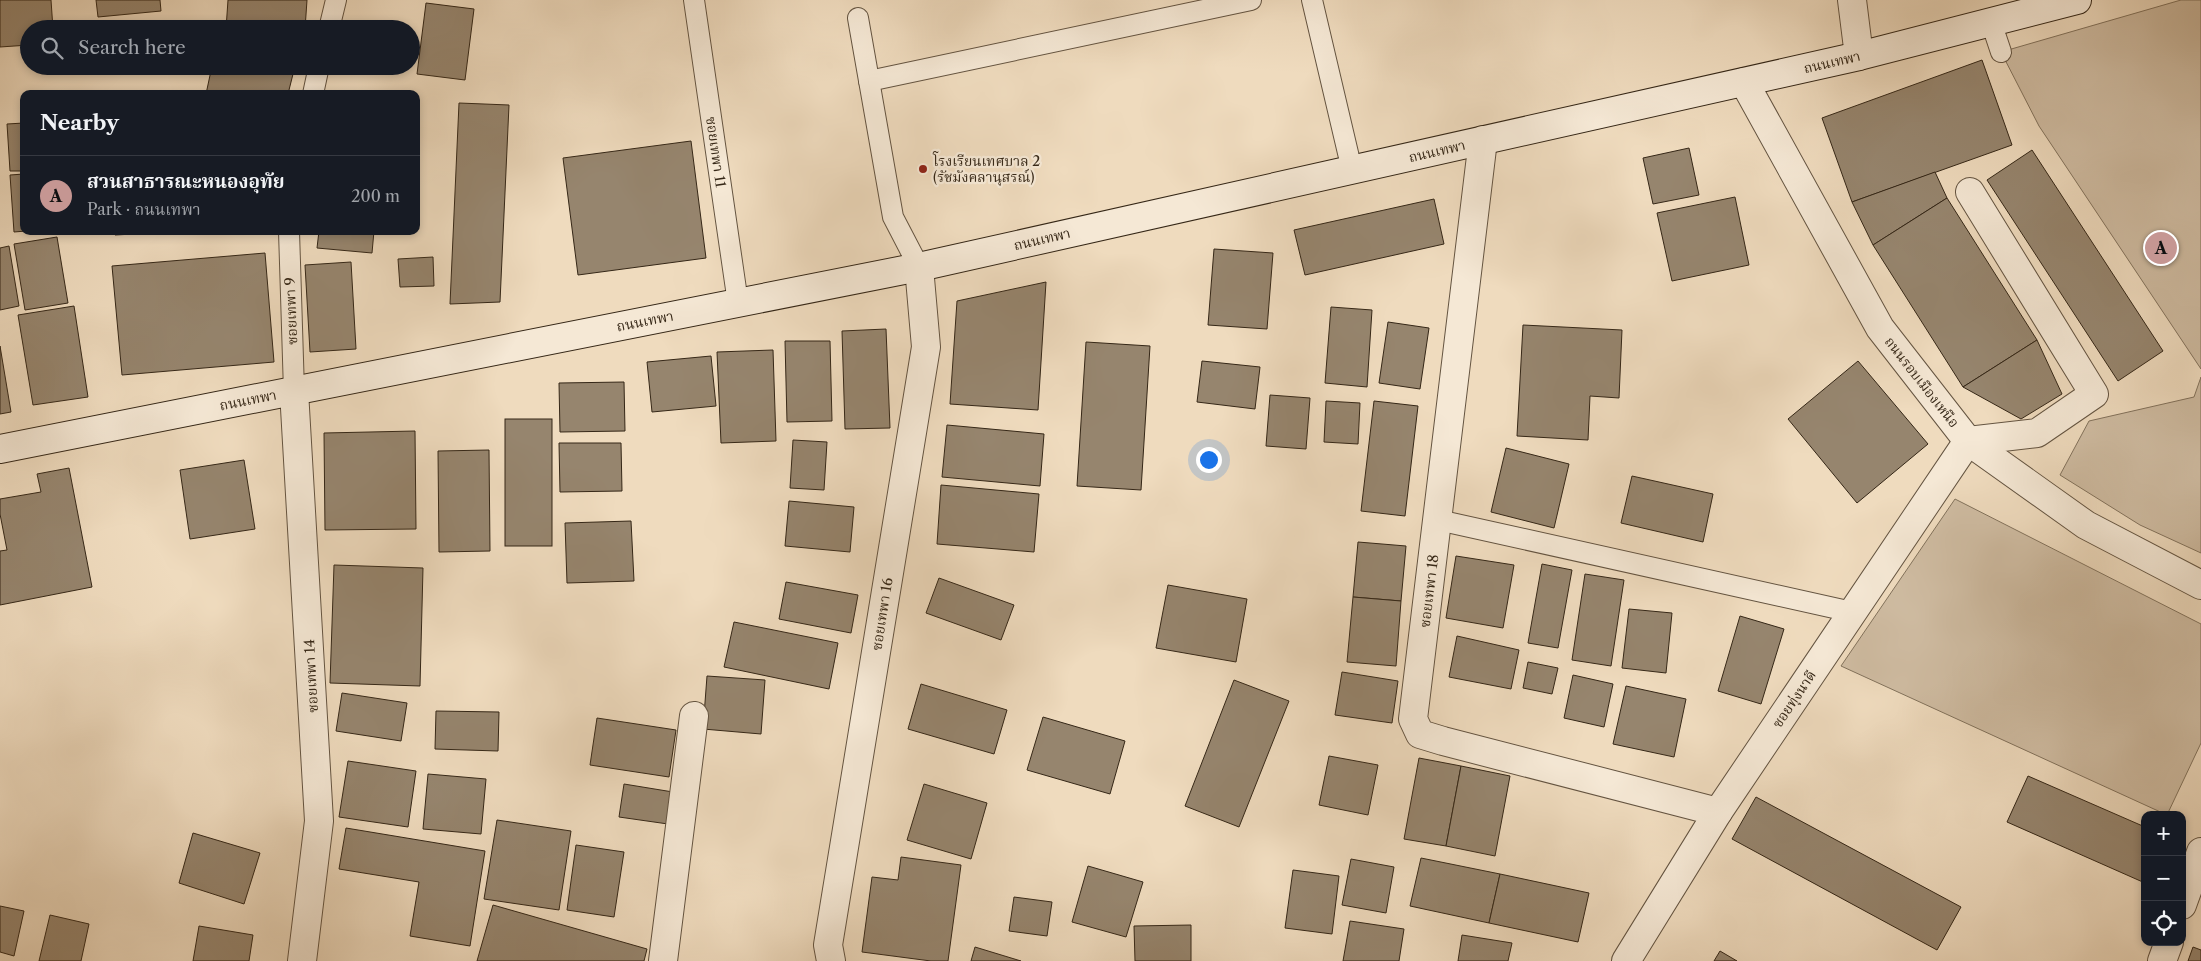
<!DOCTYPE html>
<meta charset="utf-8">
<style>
:root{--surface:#171b24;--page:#20242c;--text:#f1f3f6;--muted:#9ea1a6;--line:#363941;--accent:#c59692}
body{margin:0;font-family:"Libre Caslon Text","Noto Serif Thai",serif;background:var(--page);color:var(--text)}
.controls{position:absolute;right:15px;bottom:15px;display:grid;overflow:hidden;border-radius:10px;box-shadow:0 2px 8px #0003}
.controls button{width:45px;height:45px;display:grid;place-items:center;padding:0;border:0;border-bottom:1px solid var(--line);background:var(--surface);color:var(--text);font:25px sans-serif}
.you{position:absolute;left:1208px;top:459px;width:18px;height:18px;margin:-12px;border:4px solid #fff;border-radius:50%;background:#1a73e8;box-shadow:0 0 0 8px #1a73e833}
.badge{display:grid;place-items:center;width:32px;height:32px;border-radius:50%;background:var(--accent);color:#111;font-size:16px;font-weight:700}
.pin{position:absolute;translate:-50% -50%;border:2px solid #fff;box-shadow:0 1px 5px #0006}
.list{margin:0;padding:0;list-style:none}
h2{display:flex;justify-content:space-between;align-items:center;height:65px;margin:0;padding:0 20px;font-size:21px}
h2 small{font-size:16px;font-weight:400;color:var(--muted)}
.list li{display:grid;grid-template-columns:32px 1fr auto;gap:15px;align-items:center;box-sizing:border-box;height:80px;padding:0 20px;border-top:1px solid var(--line)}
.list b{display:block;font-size:19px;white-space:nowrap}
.list p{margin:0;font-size:16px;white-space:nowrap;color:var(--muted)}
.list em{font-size:16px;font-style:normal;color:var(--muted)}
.icon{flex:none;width:28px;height:28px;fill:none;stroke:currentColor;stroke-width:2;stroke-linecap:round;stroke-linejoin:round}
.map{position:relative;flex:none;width:2201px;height:961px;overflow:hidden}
.search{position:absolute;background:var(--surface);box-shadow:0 2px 8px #0003;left:20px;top:20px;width:400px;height:55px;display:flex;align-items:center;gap:12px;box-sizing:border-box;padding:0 18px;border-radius:28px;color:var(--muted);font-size:19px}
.panel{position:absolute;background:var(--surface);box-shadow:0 2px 8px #0003;left:20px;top:90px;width:400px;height:145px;border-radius:10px}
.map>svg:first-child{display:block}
</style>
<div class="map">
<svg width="2201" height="961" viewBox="0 0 2201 961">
<rect width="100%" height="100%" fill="#efdbbe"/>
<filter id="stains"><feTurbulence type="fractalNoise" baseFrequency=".004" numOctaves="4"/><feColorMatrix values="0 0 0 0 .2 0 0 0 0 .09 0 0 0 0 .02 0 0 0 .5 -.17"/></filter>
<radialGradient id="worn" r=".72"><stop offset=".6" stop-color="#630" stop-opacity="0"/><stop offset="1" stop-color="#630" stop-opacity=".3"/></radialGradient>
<!-- green -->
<g fill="#cfbca2" stroke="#82725c">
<path d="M2181,0h20v369l-162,-243 -38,-74z"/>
<path d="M2201,377v176l-61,-28 -80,-50 29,-54 105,-24z"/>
<path d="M1955,499l246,125v119l-34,72 -326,-149z"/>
</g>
<!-- building -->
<g fill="#96856e" stroke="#352717">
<path d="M0,0h51l2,29h-24v16l-29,2z"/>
<path d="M96,0h64l1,11 -63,6z"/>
<path d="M228,0h79l-2,29h-79z"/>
<path d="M426,3l48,6 -9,71 -48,-6z"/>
<path d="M1982,60l30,85 -160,57 -30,-84z"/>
<path d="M212,66h83l-7,28h-82z"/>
<path d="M459,103l50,2 -9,197 -50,2z"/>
<path d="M24,123v48h-14l-3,-47z"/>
<path d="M691,141l15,117 -128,17 -15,-117z"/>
<path d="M1689,148l10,47 -46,9 -10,-46z"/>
<path d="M2032,150l131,201 -45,30 -131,-201z"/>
<path d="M1935,172l12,26 -74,47 -21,-43z"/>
<path d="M24,174v57h2l-12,1 -4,-57z"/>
<path d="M1735,197l14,68 -77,16 -15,-68z"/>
<path d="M1947,198l90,142 -74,47 -90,-142z"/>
<path d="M1434,199l10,45 -139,31 -11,-45z"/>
<path d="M115,231h55v1l-55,3z"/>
<path d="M319,231h55l-2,22 -55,-5z"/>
<path d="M57,237l11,66 -43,7 -11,-66z"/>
<path d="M9,246l10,60 -19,4v-62z"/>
<path d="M1214,249l59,4 -6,76 -59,-4z"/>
<path d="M265,253l9,109 -152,13 -10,-109z"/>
<path d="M433,257l1,29 -34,1 -2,-28z"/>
<path d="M351,262l5,87 -46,3 -5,-87z"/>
<path d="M1046,282l-8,128 -88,-6 7,-103z"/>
<path d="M74,306l14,91 -55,8 -15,-90z"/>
<path d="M1331,307l41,3 -5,77 -42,-4z"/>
<path d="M1388,322l41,6 -9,61 -41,-6z"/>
<path d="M1523,325l99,5 -3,68 -29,-2 -2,44 -71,-4z"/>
<path d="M886,329l4,99 -45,1 -3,-98z"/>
<path d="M2037,340l25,54 -41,25 -58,-32z"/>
<path d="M785,341h45l2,80 -45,1z"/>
<path d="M1086,342l64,4 -9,144 -64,-4z"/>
<path d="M0,346l11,66 -11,2z"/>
<path d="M773,350l3,91 -55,2 -4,-91z"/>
<path d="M711,356l5,50 -64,6 -5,-50z"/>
<path d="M1202,361l58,6 -5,42 -58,-7z"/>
<path d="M1858,361l70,83 -71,59 -69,-84z"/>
<path d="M624,382l1,49 -65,1 -1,-49z"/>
<path d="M1270,395l40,3 -4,51 -40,-3z"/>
<path d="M1326,401l34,2 -2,41 -34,-2z"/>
<path d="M1374,401l44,5 -13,110 -44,-5z"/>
<rect x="505" y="419" width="47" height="127"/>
<path d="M947,425l97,9 -4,52 -98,-9z"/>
<path d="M415,431l1,98 -91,1 -1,-97z"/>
<path d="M793,440l34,2 -3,48 -34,-2z"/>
<path d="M559,443h62l1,48 -62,1z"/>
<path d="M1506,448l63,16 -15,64 -63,-16z"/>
<path d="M489,450l1,101 -51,1 -1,-101z"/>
<path d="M244,460l11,69 -65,10 -10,-69z"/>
<path d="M69,468l23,119 -92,18v-54l7,-1 -7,-36v-15l41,-7 -4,-18z"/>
<path d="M1632,476l81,18 -10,48 -82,-19z"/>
<path d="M941,485l98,9 -5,58 -97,-8z"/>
<path d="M789,501l65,6 -4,45 -65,-6z"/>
<path d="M631,521l3,60 -67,2 -2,-60z"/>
<path d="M1358,542l48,4 -5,55 -48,-4z"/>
<path d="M1456,556l58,9 -11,63 -57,-10z"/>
<path d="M1542,564l30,6 -14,78 -30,-5z"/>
<path d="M334,565l89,3 -3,118 -90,-3z"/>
<path d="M1585,574l39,6 -13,86 -39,-6z"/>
<path d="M939,578l75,27 -13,35 -75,-27z"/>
<path d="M786,582l72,13 -7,38 -72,-14z"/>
<path d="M1168,585l79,14 -11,63 -80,-14z"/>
<path d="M1353,597l48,4 -5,65 -49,-4z"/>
<path d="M1629,609l43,4 -6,60 -44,-5z"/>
<path d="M1740,616l44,13 -23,75 -43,-13z"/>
<path d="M734,622l104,21 -9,46 -105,-22z"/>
<path d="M1457,636l62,14 -8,39 -62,-12z"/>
<path d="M1528,662l30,6 -6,26 -29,-6z"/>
<path d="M1342,672l56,9 -6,42 -57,-8z"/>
<path d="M1573,675l40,9 -9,43 -40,-9z"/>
<path d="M707,676l58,4 -4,54 -58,-5z"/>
<path d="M1234,680l55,21 -50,126 -54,-21z"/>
<path d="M921,684l86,26 -13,44 -86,-25z"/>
<path d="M1626,686l60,13 -12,58 -61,-13z"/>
<path d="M342,693l65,10 -6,38 -65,-10z"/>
<path d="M436,711l63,1 -1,39 -63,-2z"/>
<path d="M1043,717l82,24 -15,53 -83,-24z"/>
<path d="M597,718l79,12 -7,47 -79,-12z"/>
<path d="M1329,756l49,9 -10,50 -49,-10z"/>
<path d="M1419,758l42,8 -15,80 -42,-7z"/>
<path d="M348,761l68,10 -8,56 -69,-10z"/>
<path d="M1461,766l49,10 -15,80 -49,-10z"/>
<path d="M428,774l58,5 -5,55 -58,-5z"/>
<path d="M2028,776l117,51v56l-138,-61z"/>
<path d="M624,784l49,8 -5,32 -49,-7z"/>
<path d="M924,784l63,19 -16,56 -64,-19z"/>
<path d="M1756,797l205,110 -24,43 -205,-111z"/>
<path d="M497,820l74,11 -12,79 -75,-11z"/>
<path d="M346,828l139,23 -15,95 -60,-10 9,-54 -80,-13z"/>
<path d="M193,833l67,20 -16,51 -65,-21z"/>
<path d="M576,845l48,7 -10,65 -47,-7z"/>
<path d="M901,857l60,8 -13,96h-17l-69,-9 10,-75 26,3z"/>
<path d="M1421,858l79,16 -11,49 -79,-17z"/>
<path d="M1351,859l43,8 -8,46 -44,-8z"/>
<path d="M1088,866l55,16 -17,55 -54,-15z"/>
<path d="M1293,870l46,6 -7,58 -47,-6z"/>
<path d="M1500,874l89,19 -11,49 -89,-19z"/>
<path d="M1014,897l38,5 -5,34 -38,-5z"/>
<path d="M493,905l154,44 -3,12h-167z"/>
<path d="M0,906l24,5 -10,45 -14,-4z"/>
<path d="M50,915l39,9 -8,37h-42z"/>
<path d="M1350,921l54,8 -5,32h-56z"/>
<path d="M1191,925v36h-56l-1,-35z"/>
<path d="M199,926l54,9 -4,26h-56z"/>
<path d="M1462,935l50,8 -4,18h-50z"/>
<path d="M975,947l46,14h-50z"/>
<path d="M2193,947l8,3v11h-13z"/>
<path d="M1720,951l17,10h-23z"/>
</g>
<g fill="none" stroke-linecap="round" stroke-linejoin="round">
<!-- lane casing -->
<g stroke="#645441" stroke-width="22">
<g id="lane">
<path d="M694,0l44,303"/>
<path d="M1312,0l40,170"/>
<path d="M858,18l35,199 26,50"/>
<path d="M1991,22l10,30"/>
<path d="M329,29l7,-29"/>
<path d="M869,81l382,-81"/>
<path d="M313,94l6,-28"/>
<path d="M289,231l5,160"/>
<path d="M1438,520l414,92"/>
</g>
</g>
<!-- street casing -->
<g stroke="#645441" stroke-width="30">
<g id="street">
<path d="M1852,0l7,56"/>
<path d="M1744,82l136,246 88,113 118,84 115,60"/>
<path d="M1483,140l-70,579 7,15 23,7 275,71"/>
<path d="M294,391l25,430 -17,140"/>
<path d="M2182,905l19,-53"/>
<path d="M663,961l31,-245"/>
<path d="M831,961l-3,-16 98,-598 -7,-80"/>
<path d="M1626,961l92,-149 250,-371 69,-8 57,-39 -124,-202"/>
<path d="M2162,961l7,-19"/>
</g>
</g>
<!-- secondary casing -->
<g stroke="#352717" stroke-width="30">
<path id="secondary" d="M0,449l919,-182 940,-211 218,-56"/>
</g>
<!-- lane -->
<use href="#lane" stroke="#f5e8d5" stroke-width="20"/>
<!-- street -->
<use href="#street" stroke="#f5e8d5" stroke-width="28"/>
<!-- secondary -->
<use href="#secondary" stroke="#f5e8d5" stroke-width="28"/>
</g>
<!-- markers -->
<circle fill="#8f2418" stroke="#f5e8d5" stroke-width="2" cx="923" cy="169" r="5"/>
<g text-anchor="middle" stroke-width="4.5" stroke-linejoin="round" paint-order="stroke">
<!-- street labels -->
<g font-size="14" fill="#352717" stroke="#f5e8d5">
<text transform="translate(1832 62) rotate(-13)" y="5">ถนนเทพา</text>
<text transform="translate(1437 151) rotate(-13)" y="5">ถนนเทพา</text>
<text transform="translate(716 152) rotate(82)" y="5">ซอยเทพา 11</text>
<text transform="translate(1042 239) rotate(-13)" y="5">ถนนเทพา</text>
<text transform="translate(291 311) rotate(-92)" y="5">ซอยเทพา 9</text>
<text transform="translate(645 321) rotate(-11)" y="5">ถนนเทพา</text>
<text transform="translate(1922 382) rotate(52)" y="5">ถนนรอบเมืองเหนือ</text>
<text transform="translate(248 400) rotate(-11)" y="5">ถนนเทพา</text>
<text transform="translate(1429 591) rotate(-83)" y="5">ซอยเทพา 18</text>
<text transform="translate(882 614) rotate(-81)" y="5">ซอยเทพา 16</text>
<text transform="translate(311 676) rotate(-93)" y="5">ซอยเทพา 14</text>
<text transform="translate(1794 699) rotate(-56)" y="5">ซอยทุ่งนาดี</text>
</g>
<!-- poi labels -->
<g font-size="14" fill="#352717" stroke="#f5e8d5" text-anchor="start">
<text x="933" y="166">โรงเรียนเทศบาล 2<tspan x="933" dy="16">(รัชมังคลานุสรณ์)</tspan></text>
</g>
</g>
<rect width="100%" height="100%" filter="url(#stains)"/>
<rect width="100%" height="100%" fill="url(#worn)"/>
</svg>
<div class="controls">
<button>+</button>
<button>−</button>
<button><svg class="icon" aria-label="locate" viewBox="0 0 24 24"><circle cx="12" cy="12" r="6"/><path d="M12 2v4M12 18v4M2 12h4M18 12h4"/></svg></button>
</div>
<div class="you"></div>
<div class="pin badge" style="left:2161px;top:248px">A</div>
<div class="search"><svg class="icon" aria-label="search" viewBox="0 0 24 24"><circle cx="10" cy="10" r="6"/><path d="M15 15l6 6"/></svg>Search here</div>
<section class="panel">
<h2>Nearby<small></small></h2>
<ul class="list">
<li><span class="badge">A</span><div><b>สวนสาธารณะหนองอุทัย</b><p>Park · ถนนเทพา</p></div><em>200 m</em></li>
</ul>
</section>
</div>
